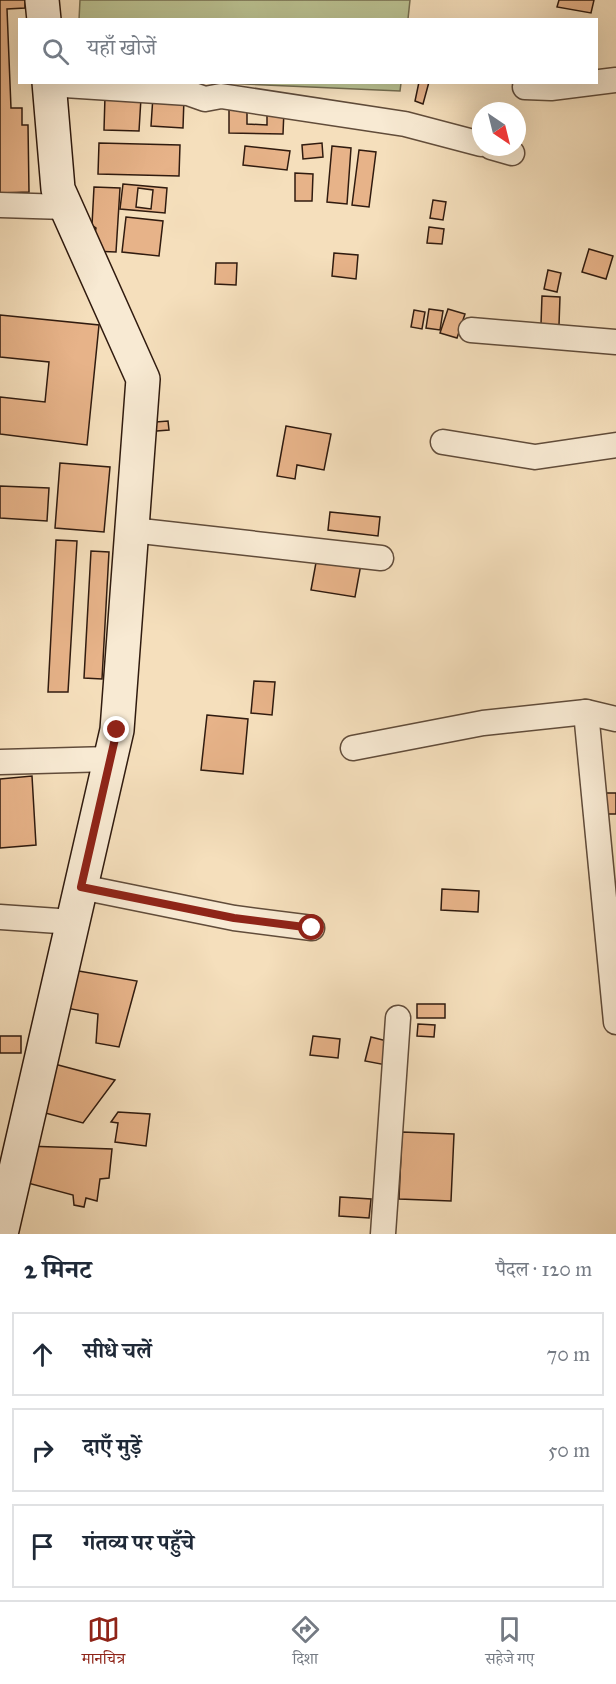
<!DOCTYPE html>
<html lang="hi">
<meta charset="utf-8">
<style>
:root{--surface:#fff;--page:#f6f6f7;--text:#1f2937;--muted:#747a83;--line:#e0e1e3;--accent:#8f2418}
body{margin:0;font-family:"IM FELL Great Primer","Noto Serif Devanagari",serif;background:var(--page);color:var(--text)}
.compass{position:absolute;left:472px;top:102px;width:54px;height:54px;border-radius:50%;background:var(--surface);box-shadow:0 6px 24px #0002;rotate:145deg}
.stop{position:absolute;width:18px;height:18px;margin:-14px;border:4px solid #8f2418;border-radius:50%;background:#fff}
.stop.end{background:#8f2418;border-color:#fff;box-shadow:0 2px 6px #0008}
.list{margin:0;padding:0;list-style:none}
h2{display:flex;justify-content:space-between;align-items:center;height:78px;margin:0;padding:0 24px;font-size:26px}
h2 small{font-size:20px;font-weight:400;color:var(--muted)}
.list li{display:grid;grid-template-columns:39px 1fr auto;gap:18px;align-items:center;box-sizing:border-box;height:84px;margin:0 12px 12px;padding:0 12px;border:2px solid var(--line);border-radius:0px}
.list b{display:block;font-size:22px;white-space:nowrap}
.list em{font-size:20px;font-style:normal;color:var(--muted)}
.icon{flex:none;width:33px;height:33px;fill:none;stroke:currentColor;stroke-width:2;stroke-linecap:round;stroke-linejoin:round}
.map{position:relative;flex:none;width:616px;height:1234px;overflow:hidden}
.search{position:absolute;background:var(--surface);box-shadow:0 6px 24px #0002;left:18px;right:18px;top:18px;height:66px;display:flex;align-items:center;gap:15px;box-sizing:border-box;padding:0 21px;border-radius:0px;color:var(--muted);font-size:22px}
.sheet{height:366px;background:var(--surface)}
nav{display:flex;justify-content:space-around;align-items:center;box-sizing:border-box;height:84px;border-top:2px solid var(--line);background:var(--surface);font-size:16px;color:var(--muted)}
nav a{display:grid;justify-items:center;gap:3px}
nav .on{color:var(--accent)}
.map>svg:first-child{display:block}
</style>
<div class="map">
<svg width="616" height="1234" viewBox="0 0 616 1234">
<rect width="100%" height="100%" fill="#f5dfbc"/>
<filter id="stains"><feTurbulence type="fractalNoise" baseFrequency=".00333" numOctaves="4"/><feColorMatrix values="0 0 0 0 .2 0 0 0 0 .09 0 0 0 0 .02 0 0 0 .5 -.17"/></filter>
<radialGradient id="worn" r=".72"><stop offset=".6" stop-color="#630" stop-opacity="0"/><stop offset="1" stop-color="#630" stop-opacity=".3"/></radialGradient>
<!-- green -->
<g fill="#bbc292" stroke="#766e50" stroke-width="1.5">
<path d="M80,0h330l-2,19 -329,1z"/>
<path d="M223,83l178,-1v1l-1,8z"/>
</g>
<!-- building -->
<g fill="#e7b389" stroke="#301b0f" stroke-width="1.5" fill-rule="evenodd">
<path d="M0,0h25v8l-18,1 4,99h11v17h6l1,67 -29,1z"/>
<path d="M559,0h35l-3,13 -34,-6z"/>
<path d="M419,82h10l-6,22 -8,-3z"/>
<path d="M105,96l36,2 -2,33 -35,-1z"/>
<path d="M153,96l31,2 -1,30 -32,-2z"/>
<path d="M229,108l18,1v15l20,1v-16l17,1 -1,24 -54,-1z"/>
<path d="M99,143l81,2 -1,31 -81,-2z"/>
<path d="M322,143l1,14 -20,2 -1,-14z"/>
<path d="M245,146l45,5 -3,19 -44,-5z"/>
<path d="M332,146l19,2 -4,56 -20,-2z"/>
<path d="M359,150l17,2 -7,55 -17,-2z"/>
<path d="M295,173l18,1 -1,27h-17z"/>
<path d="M123,184l44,4 -2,25 -45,-4zM138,188l15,2 -2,19 -15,-2z"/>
<path d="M94,187l26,1 -4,64 -25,-1 5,-23 -4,-3z"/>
<path d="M433,200l13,2 -3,18 -13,-2z"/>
<path d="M126,217l37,4 -4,35 -37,-4z"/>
<path d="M429,227l15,2 -2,15 -15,-1z"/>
<path d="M589,249l24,7 -7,23 -24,-7z"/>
<path d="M334,253l24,2 -2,24 -24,-3z"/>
<path d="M216,263h21l-1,22 -21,-1z"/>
<path d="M548,270l13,3 -4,19 -13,-3z"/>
<path d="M542,296l18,1 -1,28 -18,-1z"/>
<path d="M429,309l14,2 -3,19 -14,-2z"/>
<path d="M448,309l17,5 -8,24 -17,-5z"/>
<path d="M414,310l11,2 -3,17 -11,-2z"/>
<path d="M0,315l99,10 -12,120 -87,-11v-37l45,5 4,-40 -49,-5z"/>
<path d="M168,421l1,9 -25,2 -1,-9z"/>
<path d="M286,426l45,8 -7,36 -27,-5 -2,14 -18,-3z"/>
<path d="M60,463l50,4 -6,65 -49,-4z"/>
<path d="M0,486l49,2 -2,33 -47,-3z"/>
<path d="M330,512l50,5 -2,19 -50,-6z"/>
<path d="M56,540l21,1 -9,151h-20z"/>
<path d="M91,551l18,1 -7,127 -18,-1z"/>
<path d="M317,557l44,7 -6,33 -44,-7z"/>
<path d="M254,681l21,1 -3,33 -21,-2z"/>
<path d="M207,715l41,4 -5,55 -42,-4z"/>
<path d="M32,776l4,69 -36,3v-69z"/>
<path d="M605,793h11v21h-12z"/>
<path d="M442,889l37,2 -1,21 -37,-2z"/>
<path d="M67,969l70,12 -18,66 -23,-4 2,-29 -37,-7z"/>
<rect x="417" y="1004" width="28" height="14"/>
<path d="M418,1024l17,1 -1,12 -17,-1z"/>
<rect x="0" y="1036" width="21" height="17"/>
<path d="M313,1036l27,3 -2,19 -28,-3z"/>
<path d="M371,1037l20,5 -5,23 -21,-4z"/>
<path d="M43,1061l72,19 -32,43 -53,-14z"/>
<path d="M118,1112l32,2 -4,32 -31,-4 3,-19 -7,-1z"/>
<path d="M402,1132l52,2 -3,67 -52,-2z"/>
<path d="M26,1146l86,3 -3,29 -9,1 -3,22 -11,-3 -2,9 -10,-2 -1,-10 -49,-13z"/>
<path d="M340,1197l31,2 -2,19 -30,-2z"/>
</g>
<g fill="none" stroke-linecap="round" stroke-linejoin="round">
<!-- street casing -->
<g stroke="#614c3a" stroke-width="27">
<g id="street">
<path d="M49,84l139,9 17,6 16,-3 184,28 76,20"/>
<path d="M525,87l26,1 65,-8"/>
<path d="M491,147l21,6"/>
<path d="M0,205l66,2"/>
<path d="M471,330l145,12"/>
<path d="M443,442l92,15 81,-12"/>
<path d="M132,530l249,28"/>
<path d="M586,712l30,310"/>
<path d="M353,748l130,-25 103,-11 30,7"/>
<path d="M0,762l110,-3"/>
<path d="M81,887l153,31 78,10"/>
<path d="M0,917l73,5"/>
<path d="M383,1234l15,-216"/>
</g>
</g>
<!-- secondary casing -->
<g stroke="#301b0f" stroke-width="36">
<g id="secondary">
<path d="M42,0l2,20"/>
<path d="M1,1234l116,-504 26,-351 -85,-190 -9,-107"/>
</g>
</g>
<!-- street -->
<use href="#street" stroke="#f8ead3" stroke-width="24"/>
<!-- secondary -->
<use href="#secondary" stroke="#f8ead3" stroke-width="33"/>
</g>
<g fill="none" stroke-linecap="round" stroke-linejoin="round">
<!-- route -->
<path stroke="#8f2418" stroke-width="8" d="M117,730l-36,157 153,31 78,10"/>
</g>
<rect width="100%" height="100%" filter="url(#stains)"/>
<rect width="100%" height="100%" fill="url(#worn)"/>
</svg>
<svg class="compass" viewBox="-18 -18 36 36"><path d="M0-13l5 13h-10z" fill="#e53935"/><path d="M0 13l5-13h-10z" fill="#747a83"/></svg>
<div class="stop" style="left:312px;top:928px"></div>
<div class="stop end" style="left:117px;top:730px"></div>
<div class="search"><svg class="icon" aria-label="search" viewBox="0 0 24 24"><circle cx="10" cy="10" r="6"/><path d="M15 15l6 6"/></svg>यहाँ खोजें</div>
</div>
<section class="sheet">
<h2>2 मिनट<small>पैदल · 120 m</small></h2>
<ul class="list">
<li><svg class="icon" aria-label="ahead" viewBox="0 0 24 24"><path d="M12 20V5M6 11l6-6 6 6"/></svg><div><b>सीधे चलें</b></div><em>70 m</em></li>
<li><svg class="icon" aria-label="right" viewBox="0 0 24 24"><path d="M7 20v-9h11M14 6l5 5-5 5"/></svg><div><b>दाएँ मुड़ें</b></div><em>50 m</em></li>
<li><svg class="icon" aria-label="arrive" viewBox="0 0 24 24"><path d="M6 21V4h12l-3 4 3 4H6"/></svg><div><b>गंतव्य पर पहुँचे</b></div></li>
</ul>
</section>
<nav>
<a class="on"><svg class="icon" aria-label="map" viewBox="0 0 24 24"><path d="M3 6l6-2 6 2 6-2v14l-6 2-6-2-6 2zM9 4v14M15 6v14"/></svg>मानचित्र</a>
<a><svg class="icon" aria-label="directions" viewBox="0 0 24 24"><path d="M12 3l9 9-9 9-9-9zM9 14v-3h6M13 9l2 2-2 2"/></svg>दिशा</a>
<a><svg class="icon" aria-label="saved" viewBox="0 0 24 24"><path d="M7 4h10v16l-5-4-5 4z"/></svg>सहेजे गए</a>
</nav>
